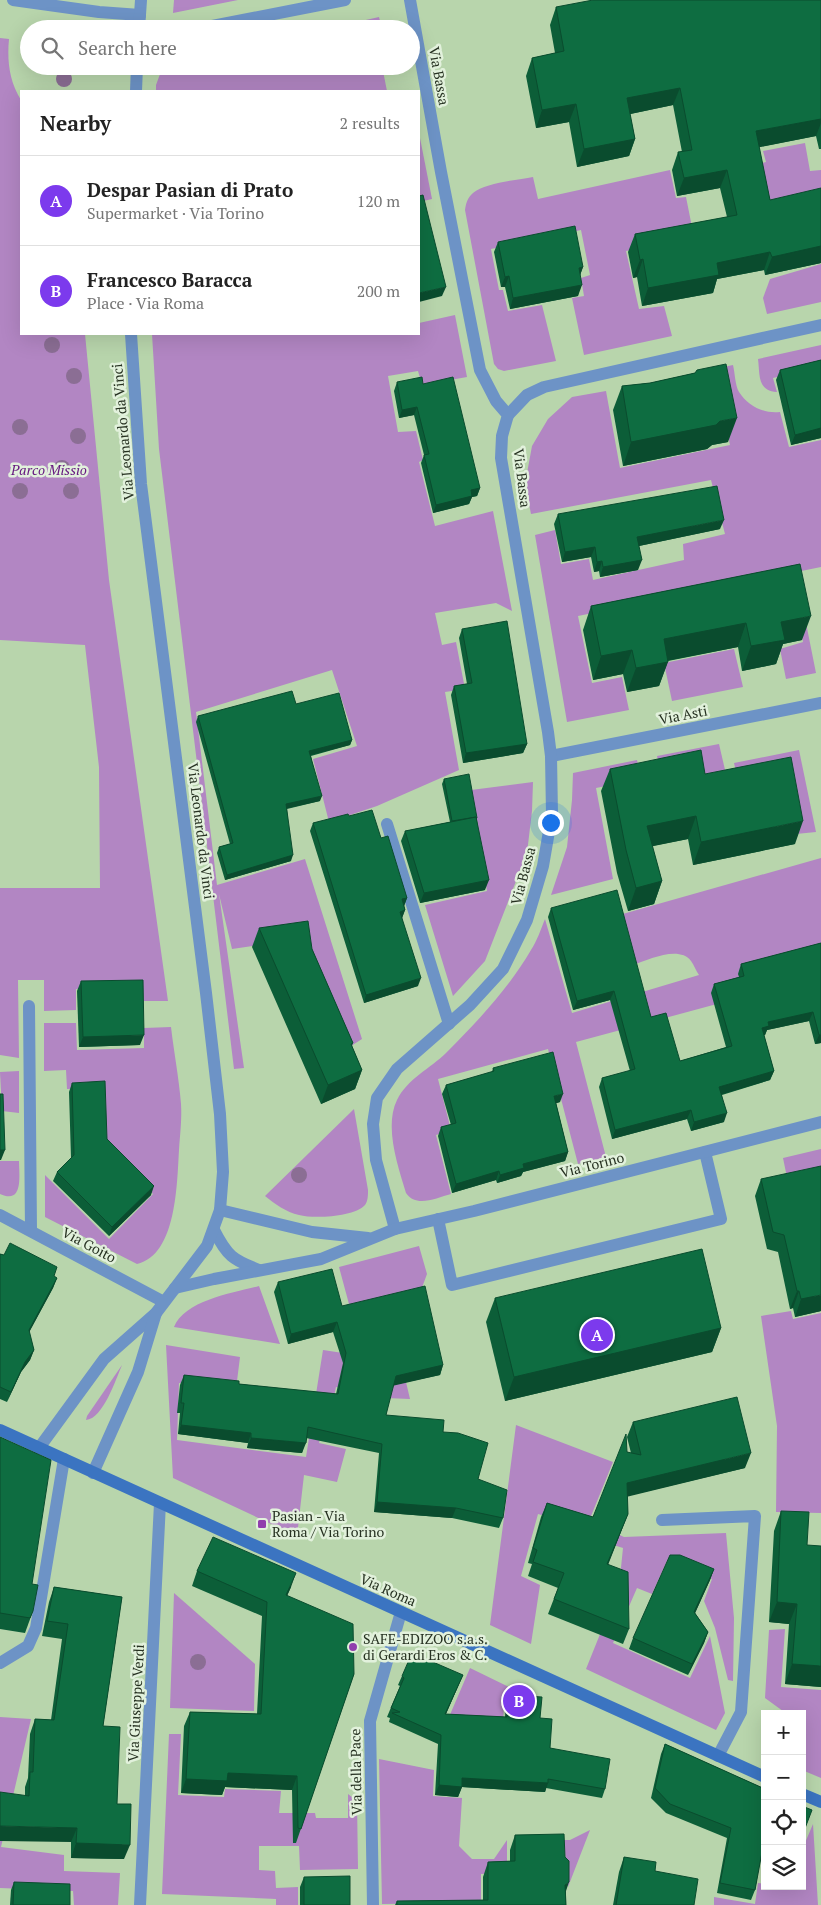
<!DOCTYPE html>
<meta charset="utf-8">
<style>
:root{--surface:#fff;--page:#f6f6f6;--text:#222;--muted:#767676;--line:#e0e0e0;--accent:#7c3aed}
body{margin:0;font-family:"PT Serif",serif;background:var(--page);color:var(--text)}
.controls{position:absolute;right:15px;bottom:15px;display:grid;overflow:hidden;border-radius:0px;box-shadow:0 5px 20px #0002}
.controls button{width:45px;height:45px;display:grid;place-items:center;padding:0;border:0;border-bottom:1px solid var(--line);background:var(--surface);color:var(--text);font:25px sans-serif}
.you{position:absolute;left:550px;top:822px;width:18px;height:18px;margin:-12px;border:4px solid #fff;border-radius:50%;background:#1a73e8;box-shadow:0 0 0 8px #1a73e833}
.badge{display:grid;place-items:center;width:32px;height:32px;border-radius:50%;background:var(--accent);color:#fff;font-size:16px;font-weight:700}
.pin{position:absolute;translate:-50% -50%;border:2px solid #fff;box-shadow:0 1px 5px #0006}
.list{margin:0;padding:0;list-style:none}
h2{display:flex;justify-content:space-between;align-items:center;height:65px;margin:0;padding:0 20px;font-size:21px}
h2 small{font-size:16px;font-weight:400;color:var(--muted)}
.list li{display:grid;grid-template-columns:32px 1fr auto;gap:15px;align-items:center;box-sizing:border-box;height:90px;padding:0 20px;border-top:1px solid var(--line)}
.list b{display:block;font-size:19px;white-space:nowrap}
.list p{margin:0;font-size:16px;white-space:nowrap;color:var(--muted)}
.list em{font-size:16px;font-style:normal;color:var(--muted)}
.icon{flex:none;width:28px;height:28px;fill:none;stroke:currentColor;stroke-width:2;stroke-linecap:round;stroke-linejoin:round}
.map{position:relative;flex:none;width:821px;height:1905px;overflow:hidden}
.search{position:absolute;background:var(--surface);box-shadow:0 5px 20px #0002;left:20px;top:20px;width:400px;height:55px;display:flex;align-items:center;gap:12px;box-sizing:border-box;padding:0 18px;border-radius:28px;color:var(--muted);font-size:19px}
.panel{position:absolute;background:var(--surface);box-shadow:0 5px 20px #0002;left:20px;top:90px;width:400px;height:245px;border-radius:0px}
.map>svg:first-child{display:block}
</style>
<div class="map">
<svg width="821" height="1905" viewBox="0 0 821 1905">
<rect width="100%" height="100%" fill="#b8d5ac"/>
<!-- green -->
<g fill="#b286c3">
<path d="M174,0h64l-65,13z"/>
<path d="M379,17l3,12h-56z"/>
<path d="M0,38l9,1c-2,21 0,42 12,61v234h64l24,246 59,421h-24l-2,-14 -66,2v21l-32,1v-31h-26l1,78 -19,-3v-167h100l-1,-121 -14,-122 -85,-5z"/>
<path d="M163,66h224l-4,5 4,20h-231v-6z"/>
<path d="M419,133l13,66 -13,3z"/>
<path d="M805,143l5,28 11,-1v87l-81,-36 15,-56 11,-3 -3,-11z"/>
<path d="M670,170l6,28 10,-1 8,40 -68,14 13,58 25,-3 8,30 -88,19 -12,-57 12,-2 -3,-18 9,-3 -9,-45 -90,19 8,41h4l5,21 34,-6 14,56 -52,10 -6,-2 -4,-5 -29,-154c1,-6 2,-12 8,-17 12,-10 44,-13 60,-16l5,22z"/>
<path d="M821,264v38l-54,12 -4,-16 7,-19z"/>
<path d="M455,315l12,62 -45,8 -4,-14 -30,5 10,56 18,-1 7,29 -4,2 16,64 58,-15 19,100 -16,-8 -61,10 7,32 14,-3 9,47 -20,3 14,78 -82,36 -48,16 -16,-63 44,-13 -25,-76 -136,42 21,173 88,-26 57,180 -11,7 -46,-108 -73,11 -13,-55 25,174 -10,1 -75,-620 -7,-115h267v-11z"/>
<path d="M821,345v22l-48,11 4,14c-20,-1 -17,-18 -19,-33z"/>
<path d="M733,365c2,8 2,20 6,27 9,14 25,22 41,20l9,35 32,-7v127l-243,49 14,67 30,-6 7,33 -62,12 -32,-187 20,-5 6,34 28,-5 4,21 91,-20 -1,-16 42,-10 -14,-54 -180,34 -6,-30 7,-38 16,-27 24,-22 34,-6 14,77 110,-23 -16,-76z"/>
<path d="M805,618l11,55 -30,6 -6,-30 23,-7 -4,-23z"/>
<path d="M734,649l9,38 -71,14 -8,-38z"/>
<path d="M719,744l10,43 -68,-13 -4,-18z"/>
<path d="M799,750l17,82 -20,2 -57,-49 -5,-22z"/>
<path d="M637,760l4,19 -45,9 17,91 -62,16 16,-48 5,-47 1,-27z"/>
<path d="M533,782l-1,29 -5,42 -42,108 -32,35 -28,-91 62,-14 -12,-64 3,-2 -7,-35z"/>
<path d="M821,858v118l-245,66 30,115 -28,7 -30,-115 -110,30 13,51 -15,5 15,59c-15,4 -35,14 -45,-1 -8,-27 -22,-66 -9,-93 10,-21 34,-32 49,-47 31,-31 63,-65 85,-103 6,-9 10,-21 14,-31l27,94 127,-38c-3,-4 -5,-10 -8,-14 -12,-16 -43,-1 -58,4l-35,-44z"/>
<path d="M44,1023h32l1,27 67,-2v-20l27,-1c3,26 8,51 10,77 1,15 -1,31 -2,46 -2,32 -2,105 -42,114l-92,-47v-42l64,64 44,-45 -47,-46 -1,-60 -38,1 -1,-19 -22,1z"/>
<path d="M19,1071v42l-17,-2 -2,-39z"/>
<path d="M354,1109l14,81c0,5 0,11 -3,15 -11,12 -51,14 -66,10 -13,-3 -24,-11 -34,-19z"/>
<path d="M821,1149v41l-32,-3 -6,-29z"/>
<path d="M0,1161h19c0,14 5,44 -19,33z"/>
<path d="M419,1246l8,28 -7,19 -23,51 13,55 -24,-1 -50,-11 -4,19 -4,-1 -9,38 27,6 -9,33 -33,-7 -7,61 -124,-58 -7,-133 74,12 -4,32 -57,-6 -2,57 129,17 17,-107 40,6 -24,-89z"/>
<path d="M259,1286l21,58 -106,-17c11,-27 59,-34 85,-41z"/>
<path d="M791,1311l2,8 28,-6v200l-45,-1 1,-86 -16,-110z"/>
<path d="M122,1365c-6,14 -19,54 -36,55l1,-4z"/>
<path d="M516,1425l97,37 -24,59 35,16 102,-4 8,85 -1,63 -5,-1 -13,-52 -11,-27 8,-22 -44,-20 -16,35 -15,-6 -24,55 77,35 20,-42 15,77 -9,17 -130,-61 33,-82 4,-39 -44,-14 -2,-9 -39,-11 -17,62 19,9 -9,59 -41,-19z"/>
<path d="M174,1593l81,71 -1,47 -84,-3z"/>
<path d="M785,1629l-4,58 40,3v88l-19,-8v-56h-15l-22,-16 4,-68z"/>
<path d="M470,1668l43,21 -9,12 -1,23 -63,14z"/>
<path d="M0,1717l31,2 -30,128 63,8v16l56,2 -2,32h-44l-1,-14 -73,-3z"/>
<path d="M169,1734h12l-3,61 46,2 1,-8 56,2 -2,22h36l1,5h32v-24l9,7 1,68 -58,1 -1,-24h-40v24l16,1 1,17 22,-1v18h-22v-6l-114,-5z"/>
<path d="M379,1759l55,11 -1,26 29,2 -3,48 13,13h22l13,-19v33l-26,1v31l-22,-2 -77,1z"/>
<path d="M813,1824l5,81h-104v-8l41,7 3,-21 7,1v2h37v-36z"/>
<path d="M590,1830l-22,57 -4,-47h6z"/>
</g>
<g fill="none" stroke-linecap="round" stroke-linejoin="round">
<!-- service -->
<g stroke="#6d93c6" stroke-width="12">
<path d="M387,824l62,200"/>
<path d="M29,1006l2,224"/>
<path d="M438,1219l14,66 269,-66 -16,-67"/>
<path d="M662,1520l93,-4 -14,196 -23,44"/>
<path d="M0,1663l28,-17 8,-18 28,-169"/>
</g>
<!-- minor -->
<g stroke="#6d93c6" stroke-width="12">
<path d="M13,0l86,12 41,3"/>
<path d="M197,29l148,-29"/>
<path d="M508,415l19,-20 17,-8 277,-62"/>
<path d="M551,756l270,-53"/>
<path d="M220,1210l92,22 56,6"/>
<path d="M0,1215l164,87"/>
<path d="M395,1229l-19,-69 -3,-36 4,-26 20,-29 73,-64 33,-36 24,-49 16,-54 9,-52 -1,-58 -3,-24 -47,-274 1,-22 6,-21 -12,-14 -16,-31 -39,-198 -31,-172"/>
<path d="M214,1230c13,26 19,30 45,40"/>
<path d="M175,1288l39,-9 107,-20 74,-30 79,-18 347,-89"/>
<path d="M140,1905l20,-402"/>
<path d="M373,1905l-3,-184 31,-109"/>
</g>
<!-- tertiary -->
<g stroke="#6d93c6" stroke-width="12">
<path d="M139,29l2,-29"/>
<path d="M136,91l1,-25"/>
<path d="M39,1448l65,-89 52,-46 51,-67 13,-36 3,-38 -3,-58 -14,-121 -65,-509 -10,-150"/>
<path d="M93,1473l45,-101 18,-59"/>
</g>
<!-- secondary -->
<g stroke="#3b74c1" stroke-width="12">
<path d="M0,1430l765,347"/>
<path d="M802,1794l19,8"/>
</g>
</g>
<!-- trees -->
<g fill="#8b6e94">
<circle cx="64" cy="79" r="8"/>
<circle cx="52" cy="345" r="8"/>
<circle cx="74" cy="376" r="8"/>
<circle cx="20" cy="427" r="8"/>
<circle cx="78" cy="436" r="8"/>
<circle cx="62" cy="468" r="8"/>
<circle cx="20" cy="491" r="8"/>
<circle cx="71" cy="491" r="8"/>
<circle cx="299" cy="1175" r="8"/>
<circle cx="198" cy="1662" r="8"/>
</g>
<!-- wall -->
<g fill="#0c5e38">
<path d="M821,0v149h-2l-3,-13 -57,11 11,53 51,63 -56,12 -1,-5 -47,9 -4,14 -71,13 -5,-29 -4,1 -5,-26 7,-18 92,-17 -7,-29 -43,8 -5,-26 6,-18h4l-9,-47 -43,9 5,25 -6,17 -52,11 -8,-45 -33,6 -10,-52 6,-18 23,-5 -5,-28 6,-18z"/>
<path d="M498,242l85,25 -3,8 -2,21 -68,13 -5,-22h-4l-7,-35z"/>
<path d="M821,360v78l-30,7 -15,-65 4,-10z"/>
<path d="M695,373l33,69 -16,3 -5,4 -84,17 -10,-56 9,-24 28,-3z"/>
<path d="M397,382l26,2 57,104 -3,8 -5,1 -3,7 -36,9 -12,-50 3,-8 -10,-40 -15,3 -5,-27z"/>
<path d="M558,514l162,15 -81,17 -1,24 -38,7 -1,-6 -5,1 -3,-15 -29,5 -8,-38z"/>
<path d="M800,564l2,76 -19,4 -7,20 -34,7 -4,-24 -70,14 -9,25 -32,6 -4,-18 -30,6 -10,-50 8,-24z"/>
<path d="M462,629l65,115 -4,9 -60,10 -12,-68 3,-9 13,-2 -8,-46z"/>
<path d="M296,704l56,36 -2,5 -39,11 9,45 -33,8 4,52 -66,19 -8,-27 2,-6 11,-3 -34,-122 2,-6z"/>
<path d="M610,769l95,5 90,70 -102,21 -5,-26 -36,7 10,35 -8,23 -26,7 -11,-38 -16,-82z"/>
<path d="M444,779l33,39v2l8,70 -65,13 -19,-62 4,-10 45,-9 -8,-38z"/>
<path d="M349,816l32,22 26,60 -3,8 1,4 -3,8 16,68 -54,17 -54,-172 3,-8z"/>
<path d="M551,908l100,109 29,44 46,-14 -15,-54 3,-9 25,-7 -1,-3 3,-10 80,-21v100l-6,1 -6,-23 -42,9 -2,5h-1l10,36 -4,9 -48,15 2,27 -33,9 -4,-12 -75,20 -13,-52 3,-9 28,-7 -20,-71 -37,10 -25,-93z"/>
<path d="M259,928l53,21 41,94 -1,3 10,24 -7,19 -34,15 -69,-157z"/>
<path d="M81,981l59,64 -61,2 -2,-56z"/>
<path d="M493,1068l67,34 -4,1 12,49 -3,9 -42,11 -2,4 -24,7 -1,-3 -44,13 -14,-57 3,-9 10,-2 -9,-31 4,-9 46,-13z"/>
<path d="M72,1083l35,56 44,56 -42,41 -56,-55 4,-9 14,-14 -2,-66z"/>
<path d="M761,1179l60,132 -26,6 -2,-9 -3,1 -12,-57 -11,-3 -12,-53z"/>
<path d="M0,1254l57,24 -4,10 -24,44 5,18 -4,10 -9,12 -14,30 -7,-3z"/>
<path d="M278,1282l64,24 101,59 -3,10 -47,10 -7,30 57,17 35,47 25,39 -4,10 -47,-10 -78,-6 5,-59 -73,-15 -4,15 -55,-5 1,-5 -70,-9 2,-21h-3l3,-28 4,-10 55,9 97,10 7,-31 -10,-31 -45,12 -14,-52z"/>
<path d="M495,1298l226,30 -9,24 -207,49 -19,-79z"/>
<path d="M633,1422l112,46 -118,28 1,18 -20,51 21,64 -6,15 -75,-30 10,-26 -30,-12 4,-12 -4,-1 13,-46 6,-14 46,14 34,-65 4,1 -4,-16z"/>
<path d="M0,1437l32,147 1,27 -8,22 -25,-4z"/>
<path d="M781,1511l26,34 14,142 -36,-3 4,-60 -20,-2 5,-91z"/>
<path d="M714,1569l-4,11 -15,33 13,19 -4,11 -16,32 -59,-26 4,-11z"/>
<path d="M197,1571l94,16 -4,9 67,78 -58,169h-3l-1,-53 -67,-3 -3,8 -41,-2 3,-67 6,-14 67,2 5,-98 -70,-30z"/>
<path d="M54,1587l68,10 -19,129 14,78 7,55 -53,-1v-16l-46,-47v-8l3,-9 2,-44 5,-15 16,1 11,-81 -20,-3 7,-34z"/>
<path d="M463,1675l-17,39 59,3 1,-12 3,-10 31,23 10,30 55,41 -3,9 -56,-10 -1,4 -83,-5 -4,10 -23,-2 3,-51 -49,-22 1,-4 -3,-1 13,-31 -2,-1 4,-9z"/>
<path d="M665,1744l100,45v57l-2,-1 -8,45 -4,10 -34,-7 10,-55 -61,-25 -15,-15 10,-44z"/>
<path d="M515,1835l51,57v13h-171l2,-4 86,-1v-23l5,-15 22,-1v-11z"/>
<path d="M624,1857l31,14 39,34h-81l6,-33z"/>
<path d="M304,1877l46,28h-50v-18z"/>
<path d="M14,1882l56,23h-60l1,-15z"/>
</g>
<!-- shaded-wall -->
<g fill="#0a4c2e">
<path d="M680,88l-7,17 -52,11 6,-18z"/>
<path d="M576,104l-7,18 -33,6 6,-18z"/>
<path d="M821,119v4l-5,13 -66,13 6,-18z"/>
<path d="M635,139l-6,17 -52,11 7,-18z"/>
<path d="M727,170l-7,18 -43,8 7,-18z"/>
<path d="M821,241v22l-56,12 7,-18z"/>
<path d="M770,252l-6,18 -47,9 -4,14 -71,13 6,-18 69,-25z"/>
<path d="M643,259l-6,18 -4,1 7,-18z"/>
<path d="M583,267l-4,11v-10z"/>
<path d="M509,276l-4,11h-4l4,-10z"/>
<path d="M582,285l-4,11 -68,13 3,-11z"/>
<path d="M446,287l-4,9 -23,6v-9z"/>
<path d="M417,407l-3,8 -15,3 3,-8z"/>
<path d="M737,418l-9,24 -16,3 -5,4 -84,17 8,-24 89,-21z"/>
<path d="M821,428v10l-30,7 4,-10z"/>
<path d="M480,488l-3,8 -5,1 -3,7 -36,9 3,-8 35,-15z"/>
<path d="M724,520l-4,9 -86,18 3,-10z"/>
<path d="M595,547l-4,10 -29,5 3,-10z"/>
<path d="M642,560l-4,10 -38,7 3,-10z"/>
<path d="M602,561l-3,10 -5,1 3,-10z"/>
<path d="M811,616l-9,24 -19,4 -7,20 -34,7 9,-25 30,-24z"/>
<path d="M746,623l-8,24 -83,16 9,-24z"/>
<path d="M632,650l-9,24 -30,6 8,-24z"/>
<path d="M668,662l-9,24 -32,6 9,-24z"/>
<path d="M352,740l-2,5 -43,11 2,-5z"/>
<path d="M527,744l-4,9 -60,10 3,-10z"/>
<path d="M322,796l-2,5 -36,8 2,-5z"/>
<path d="M696,816l-8,23 -49,10 8,-23z"/>
<path d="M803,821l-8,23 -102,21 8,-23z"/>
<path d="M293,855l-2,6 -66,19 2,-5z"/>
<path d="M489,880l-4,10 -65,13 4,-10z"/>
<path d="M662,881l-8,23 -26,7 8,-23z"/>
<path d="M407,898l-3,8 -2,-7z"/>
<path d="M405,910l-3,8 -5,2 3,-8z"/>
<path d="M421,978l-3,8 -54,17 2,-8z"/>
<path d="M614,991l-4,9 -37,10 4,-9z"/>
<path d="M813,1012l-4,9 -42,9 -2,5 -7,2 4,-9 6,-6z"/>
<path d="M144,1035l-4,10 -61,2 4,-10z"/>
<path d="M819,1035h2v8l-6,1z"/>
<path d="M362,1070l-7,19 -34,15 7,-19z"/>
<path d="M774,1071l-4,9 -54,16 3,-9z"/>
<path d="M563,1094l-3,8 -9,3 3,-9z"/>
<path d="M691,1110l-4,9 -75,20 3,-9z"/>
<path d="M727,1113l-3,9 -33,9 3,-9z"/>
<path d="M0,1150h5l-4,10h-1z"/>
<path d="M568,1152l-3,9 -42,11 -2,4 -24,7 3,-8 23,-11z"/>
<path d="M499,1171l-3,9 -44,13 4,-9z"/>
<path d="M154,1186l-3,9 -42,41 3,-9z"/>
<path d="M57,1278l-4,10 -28,52 4,-10z"/>
<path d="M797,1291h2l-6,17 -3,1z"/>
<path d="M821,1295v16l-26,6 6,-18z"/>
<path d="M337,1322l-4,10 -45,12 3,-10z"/>
<path d="M721,1328l-9,24 -207,49 9,-24z"/>
<path d="M34,1350l-4,10 -9,12 -14,30 4,-10 14,-30z"/>
<path d="M443,1365l-3,10 -48,11 4,-10z"/>
<path d="M181,1425l70,8 -3,10 -70,-9z"/>
<path d="M251,1438l55,5 -4,10 -55,-5z"/>
<path d="M751,1453l-6,15 -123,30 5,-15z"/>
<path d="M377,1502l79,6 -4,10 -78,-6z"/>
<path d="M628,1514l-26,65 5,-15z"/>
<path d="M714,1569l-4,11 -19,42 3,-10z"/>
<path d="M296,1573l-5,14 -10,22 5,-14z"/>
<path d="M777,1602l20,2 -8,20 -20,-2z"/>
<path d="M708,1632l-4,11 -16,32 4,-11z"/>
<path d="M792,1664l29,2v21l-36,-3z"/>
<path d="M463,1675l-4,9 -17,39 3,-9z"/>
<path d="M228,1773l69,3 -5,14 -67,-3 -3,8 -41,-2 5,-14z"/>
<path d="M462,1778l86,5 -3,9 -83,-5 -4,10 -23,-2 4,-10z"/>
<path d="M0,1826l77,2 -6,14 -71,-1z"/>
<path d="M76,1843l54,2 -6,14 -53,-1z"/>
<path d="M569,1882l-5,15 1,-12z"/>
</g>
<!-- building -->
<g fill="#0e6d41" stroke="#0a4c2e">
<path d="M593,0h228v119l-65,12 14,69 51,-12v58l-49,11 -2,-5 -53,11 2,12 -71,13 -5,-29 -3,1 -5,-26 102,-19 -10,-45 -43,8 -6,-26 14,-2 -12,-62 -53,10 8,41 -51,10 -8,-45 -34,6 -10,-52 32,-7 -8,-44z"/>
<path d="M423,195l23,92 -27,6v-97z"/>
<path d="M575,226l8,41 -4,1 3,17 -69,13 -4,-22 -4,1 -7,-35z"/>
<path d="M821,360v68l-26,7 -15,-65z"/>
<path d="M726,364l11,54 -17,3 -4,4 -85,17 -9,-56 28,-3 45,-10 2,-3z"/>
<path d="M422,377l1,7 30,-7 27,111 -9,2 1,6 -36,9 -12,-50 5,-1 -12,-47 -15,3 -5,-28z"/>
<path d="M717,486l7,34 -87,17 5,23 -39,7 -1,-6 -5,1 -2,-15 -30,5 -7,-38z"/>
<path d="M800,564l11,52 -30,6 4,18 -34,6 -5,-23 -82,16 4,23 -32,6 -4,-18 -31,6 -10,-50z"/>
<path d="M507,621l20,123 -61,9 -12,-67 18,-3 -10,-54z"/>
<path d="M292,691l4,13 43,-11 13,47 -43,11 13,45 -36,8 7,51 -66,20 -8,-28 14,-4 -35,-127z"/>
<path d="M701,750l4,24 86,-17 12,64 -102,21 -5,-26 -49,10 15,55 -26,7 -10,-38 -16,-81z"/>
<path d="M469,774l8,44h-1v-1l-24,4 -8,-42z"/>
<path d="M372,810l9,28 7,-2 19,62 -5,1 3,11 -5,2 21,66 -55,17 -53,-172 35,-9 1,2z"/>
<path d="M476,817l13,63 -65,13 -19,-62z"/>
<path d="M617,890l34,127 15,-4 14,48 52,-15 -18,-62 30,-8 -3,-12 80,-21v92h-2l-6,-23 -45,10 1,4 -7,2 12,43 -55,16 8,26 -33,9 -3,-12 -76,20 -13,-52 33,-9 -21,-78 -37,10 -26,-93z"/>
<path d="M308,921l4,28 41,94 -2,1 11,26 -34,15 -69,-157z"/>
<path d="M143,980l1,55 -61,2 -2,-56z"/>
<path d="M553,1052l10,42 -9,2 14,56 -45,12 1,4 -24,7 -1,-4 -43,13 -15,-57 15,-4 -10,-38 48,-14 -1,-3z"/>
<path d="M105,1081l2,58 47,47 -42,41 -55,-55 17,-17 -2,-72z"/>
<path d="M0,1094h3l2,56h-5z"/>
<path d="M821,1166v129l-20,4 -2,-8h-2l-13,-56 -11,-3 -12,-53z"/>
<path d="M10,1243l47,24 -3,9 3,2 -28,52 5,20 -9,12 -14,30 -11,-5v-133l4,1z"/>
<path d="M702,1249l19,79 -207,49 -19,-79z"/>
<path d="M332,1269l10,37 83,-20 18,79 -47,11 -10,39 58,5 -1,12 15,1 30,10 -10,36 29,11 -4,28 -47,-10 -79,-6 5,-58 -74,-17 -2,16 -55,-5v-5l-70,-8 3,-22h-3l3,-28 55,6v3l99,10 8,-41 -9,-31 -46,12 -13,-52z"/>
<path d="M737,1397l14,56 -124,30 1,31 -21,50 21,8 1,57 -75,-30 10,-26 -31,-11 4,-12 -4,-2 14,-45 46,14 33,-83 1,18 14,3 -8,-33z"/>
<path d="M0,1437l51,23 -19,124 6,1 -5,26 -3,7 -30,-5z"/>
<path d="M781,1511l28,1 -2,33 14,1v120l-29,-2 5,-60 -20,-2z"/>
<path d="M213,1537l83,36 -10,22 67,29 1,50 -53,155 -3,-1 -1,-52 -69,-3 -1,8 -41,-2 4,-67 71,2 6,-112 -70,-31z"/>
<path d="M670,1555h10l34,14 -20,43 14,20 -16,32 -59,-26z"/>
<path d="M54,1587l68,10 -19,129 17,1 -3,77h14l-1,41 -54,-2 1,-15 -77,-2v-34l29,4 1,-24h3l2,-53 19,1 14,-96 -21,-3z"/>
<path d="M412,1653l51,22 -18,39 62,3 2,-22 33,2 -2,21 12,1 -2,29 60,11 -5,30 -57,-10v4l-86,-5v9l-23,-2 2,-50 -49,-22 8,-1 -9,-4 13,-30 -2,-2z"/>
<path d="M665,1744l100,45v47l-10,54 -35,-7 11,-55 -61,-24 -15,-16z"/>
<path d="M802,1806l10,4 -10,26z"/>
<path d="M564,1834l1,23 4,4v21l-4,3 1,20h-169v-4l91,-1v-38l27,-1v-26z"/>
<path d="M624,1857l32,5 -1,9 43,8 -4,26h-78z"/>
<path d="M350,1876v29h-46v-28z"/>
<path d="M14,1882l56,2v21h-57z"/>
</g>
<!-- markers -->
<g fill="#903ead" stroke="#e2f1dc" stroke-width="2">
<rect x="257" y="1519" width="10" height="10" rx="2.5"/>
<circle cx="353" cy="1647" r="5"/>
</g>
<g text-anchor="middle" stroke-width="5" stroke-linejoin="round" paint-order="stroke">
<!-- street labels -->
<g font-size="14" fill="#263121" stroke="#e2f1dc">
<text transform="translate(439 76) rotate(80)" y="5">Via Bassa</text>
<text transform="translate(123 432) rotate(-95)" y="5">Via Leonardo da Vinci</text>
<text transform="translate(522 478) rotate(83)" y="5">Via Bassa</text>
<text transform="translate(683 715) rotate(-11)" y="5">Via Asti</text>
<text transform="translate(201 831) rotate(83)" y="5">Via Leonardo da Vinci</text>
<text transform="translate(523 876) rotate(-75)" y="5">Via Bassa</text>
<text transform="translate(592 1165) rotate(-14)" y="5">Via Torino</text>
<text transform="translate(89 1245) rotate(28)" y="5">Via Goito</text>
<text transform="translate(388 1590) rotate(24)" y="5">Via Roma</text>
<text transform="translate(136 1703) rotate(-87)" y="5">Via Giuseppe Verdi</text>
<text transform="translate(356 1772) rotate(-91)" y="5">Via della Pace</text>
</g>
<!-- park labels -->
<g font-size="14" font-style="italic" fill="#671a80" stroke="#e2f1dc">
<text x="49" y="475">Parco Missio</text>
</g>
<!-- poi labels -->
<g font-size="14" fill="#263121" stroke="#e2f1dc" text-anchor="start">
<text x="272" y="1521">Pasian - Via<tspan x="272" dy="16">Roma / Via Torino</tspan></text>
<text x="363" y="1644">SAFE-EDIZOO s.a.s.<tspan x="363" dy="16">di Gerardi Eros &amp; C.</tspan></text>
</g>
</g>
</svg>
<div class="controls">
<button>+</button>
<button>−</button>
<button><svg class="icon" aria-label="locate" viewBox="0 0 24 24"><circle cx="12" cy="12" r="6"/><path d="M12 2v4M12 18v4M2 12h4M18 12h4"/></svg></button>
<button><svg class="icon" aria-label="layers" viewBox="0 0 24 24"><path d="M12 4l9 5-9 5-9-5zM3 14l9 5 9-5"/></svg></button>
</div>
<div class="you"></div>
<div class="pin badge" style="left:597px;top:1335px">A</div>
<div class="pin badge" style="left:519px;top:1701px">B</div>
<div class="search"><svg class="icon" aria-label="search" viewBox="0 0 24 24"><circle cx="10" cy="10" r="6"/><path d="M15 15l6 6"/></svg>Search here</div>
<section class="panel">
<h2>Nearby<small>2 results</small></h2>
<ul class="list">
<li><span class="badge">A</span><div><b>Despar Pasian di Prato</b><p>Supermarket · Via Torino</p></div><em>120 m</em></li>
<li><span class="badge">B</span><div><b>Francesco Baracca</b><p>Place · Via Roma</p></div><em>200 m</em></li>
</ul>
</section>
</div>
